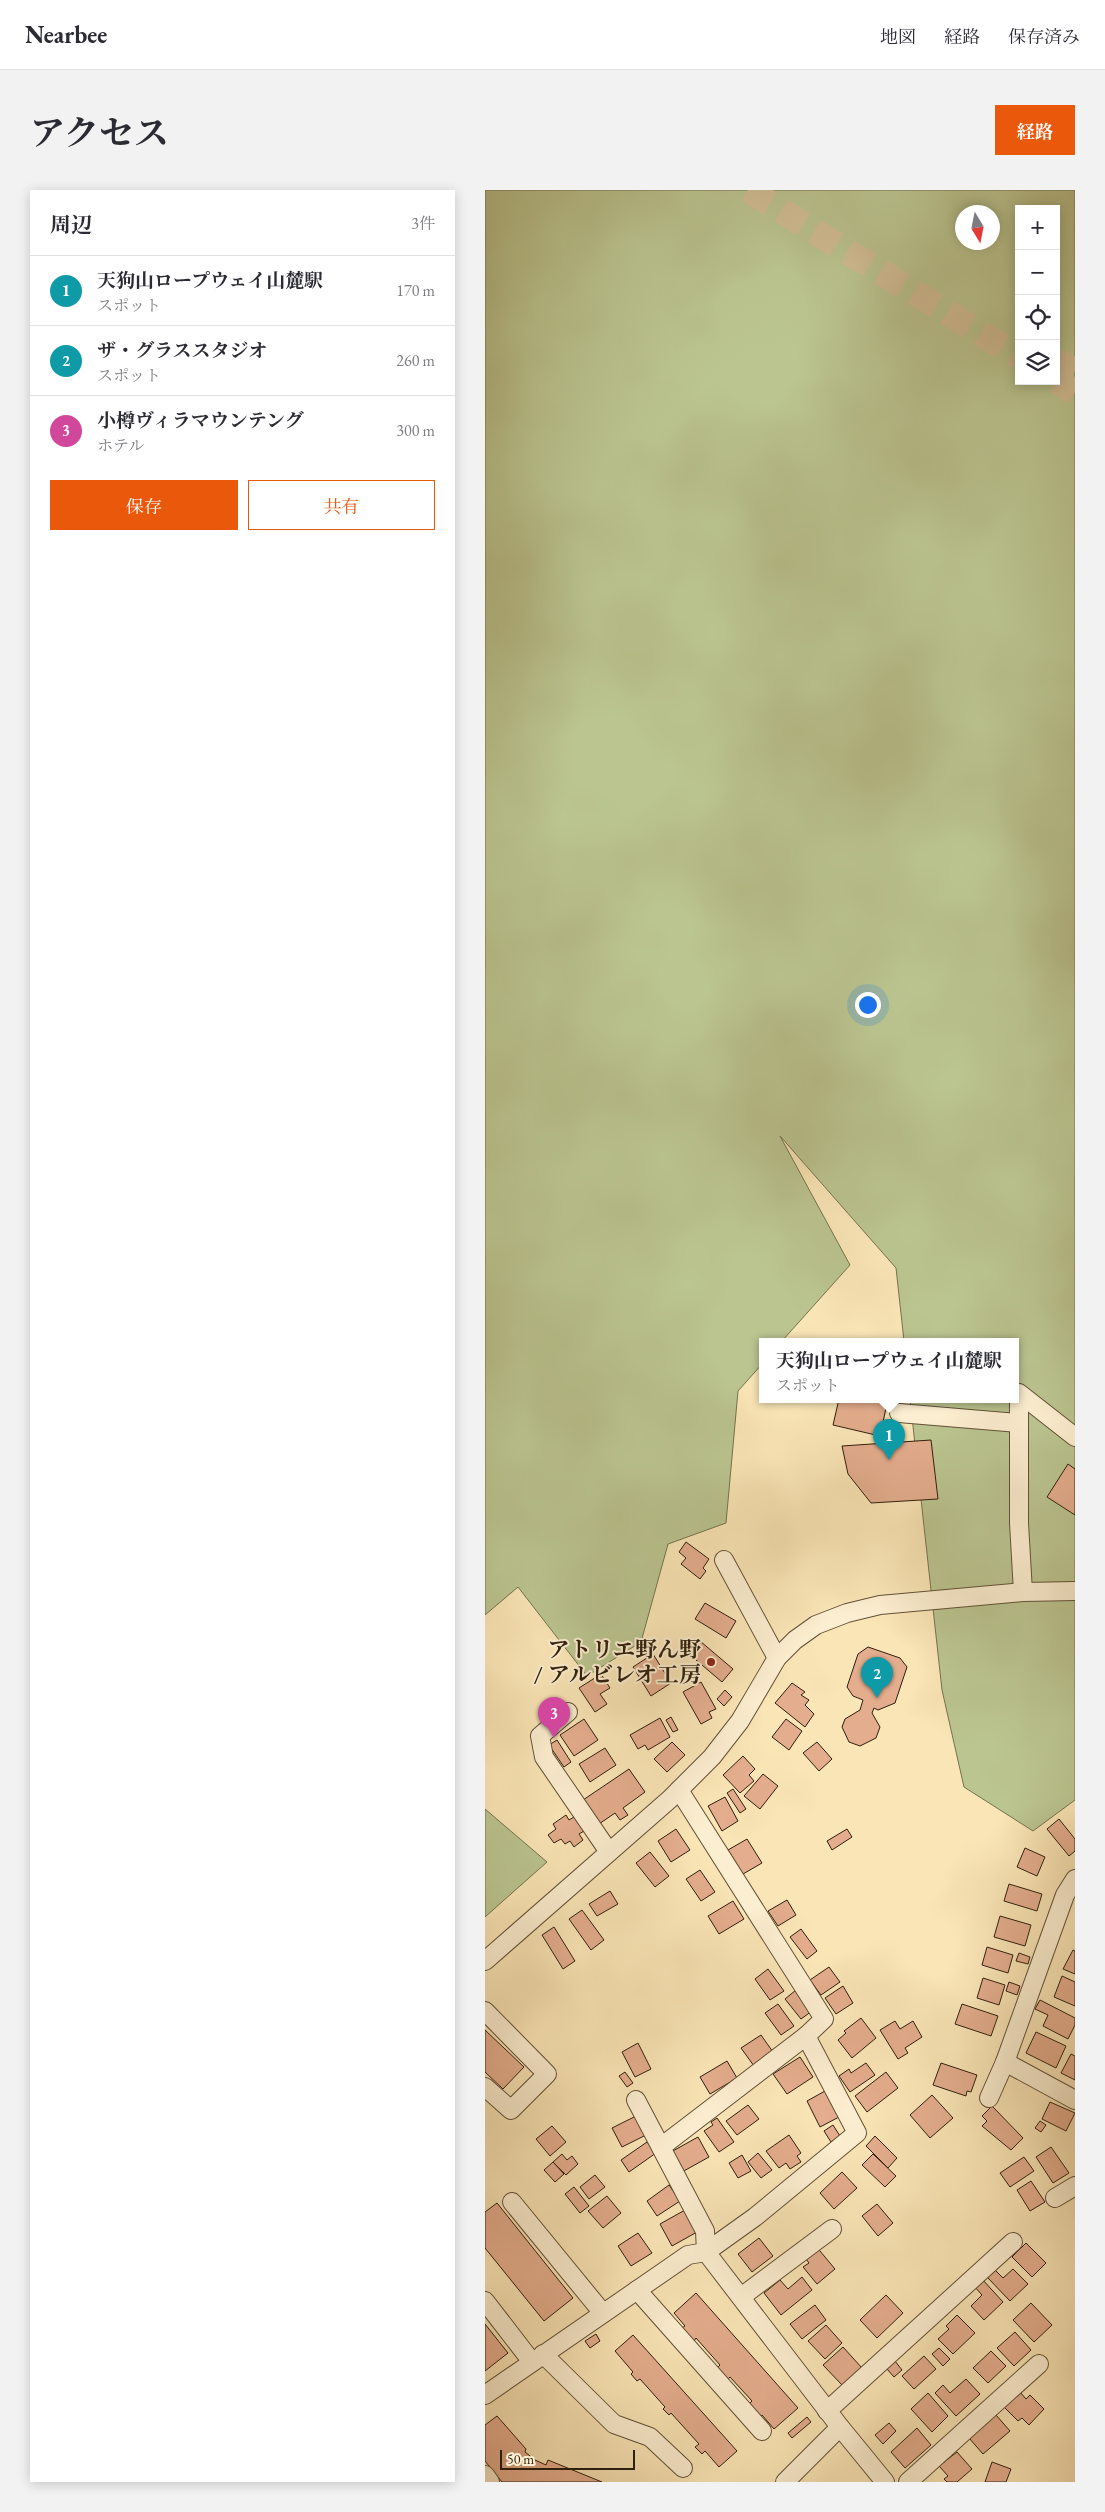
<!DOCTYPE html>
<html lang="ja">
<meta charset="utf-8">
<style>
:root{--surface:#fff;--page:#f2f2f3;--text:#2b2b33;--muted:#7c7c81;--line:#e1e1e2;--accent:#ea580c}
body{margin:0;font-family:"EB Garamond","Noto Serif JP",serif;background:var(--page);color:var(--text)}
.controls{position:absolute;right:15px;top:15px;display:grid;overflow:hidden;border-radius:0px;box-shadow:0 2px 12px #0003}
.controls button{width:45px;height:45px;display:grid;place-items:center;padding:0;border:0;border-bottom:1px solid var(--line);background:var(--surface);color:var(--text);font:25px sans-serif}
.compass{position:absolute;left:470px;top:15px;width:45px;height:45px;border-radius:50%;background:var(--surface);box-shadow:0 2px 12px #0003;rotate:170deg}
.scale{position:absolute;left:15px;bottom:12px;width:135px;box-sizing:border-box;padding-left:5px;border:2px solid #2f1f0d;border-top:0;font-size:14px;line-height:18px;white-space:nowrap;color:#2f1f0d;-webkit-text-stroke:4px #fceed0;paint-order:stroke}
.you{position:absolute;left:382px;top:814px;width:18px;height:18px;margin:-12px;border:4px solid #fff;border-radius:50%;background:#1a73e8;box-shadow:0 0 0 8px #1a73e833}
.badge{display:grid;place-items:center;width:32px;height:32px;border-radius:50%;background:var(--accent);color:#fff;font-size:16px;font-weight:700}
.pin{position:absolute;translate:-50% -41px;filter:drop-shadow(0 1px 2px #0008)}
.pin::after{content:'';position:absolute;top:26px;width:18px;height:15px;background:inherit;clip-path:polygon(0 0,100% 0,50% 100%)}
.popup{position:absolute;left:274px;top:1148px;width:260px;height:65px;box-sizing:border-box;display:grid;place-content:center;border-radius:0px;background:var(--surface);filter:drop-shadow(0 1px 4px #0005);font-size:16px;white-space:nowrap;color:var(--muted)}
.popup b{font-size:19px;color:var(--text)}
.popup::after{content:'';position:absolute;left:50%;top:100%;margin-left:-10px;border:10px solid transparent;border-top-color:var(--surface)}
.list{margin:0;padding:0;list-style:none}
h2{display:flex;justify-content:space-between;align-items:center;height:65px;margin:0;padding:0 20px;font-size:21px}
h2 small{font-size:16px;font-weight:400;color:var(--muted)}
.list li{display:grid;grid-template-columns:32px 1fr auto;gap:15px;align-items:center;box-sizing:border-box;height:70px;padding:0 20px;border-top:1px solid var(--line)}
.list b{display:block;font-size:19px;white-space:nowrap}
.list p{margin:0;font-size:16px;white-space:nowrap;color:var(--muted)}
.list em{font-size:16px;font-style:normal;color:var(--muted)}
.actions{display:flex;gap:10px;padding:15px 20px}
.actions a{flex:1;padding:11px 0;border:1px solid var(--accent);border-radius:0px;text-align:center;font-size:18px;color:var(--accent)}
.actions .main{background:var(--accent);color:#fff}
.icon{flex:none;width:28px;height:28px;fill:none;stroke:currentColor;stroke-width:2;stroke-linecap:round;stroke-linejoin:round}
.map{position:relative;flex:none;width:590px;height:2292px;overflow:hidden;border-radius:0px}
header{display:flex;align-items:center;gap:30px;box-sizing:border-box;height:70px;padding:0 25px;background:var(--surface);border-bottom:1px solid var(--line)}
header strong{font-size:24px}
nav{display:flex;gap:28px;margin-inline-start:auto;font-size:18px}
.intro{display:flex;align-items:center;justify-content:space-between;box-sizing:border-box;height:120px;padding:0 30px}
h1{margin:0;font-size:35px}
.button{padding:12px 22px;border-radius:0px;background:var(--accent);color:#fff;font-size:18px;font-weight:700}
main{display:flex;gap:30px;padding:0 30px}
aside{flex:1;background:var(--surface);border-radius:0px;box-shadow:0 2px 12px #0003}
.map>svg:first-child{display:block}
</style>
<header>
<strong>Nearbee</strong>
<nav><a>地図</a><a>経路</a><a>保存済み</a></nav>
</header>
<div class="intro"><h1>アクセス</h1><a class="button">経路</a></div>
<main>
<aside>
<h2>周辺<small>3件</small></h2>
<ul class="list">
<li><span class="badge" style="background:#0f9aa8">1</span><div><b>天狗山ロープウェイ山麓駅</b><p>スポット</p></div><em>170 m</em></li>
<li><span class="badge" style="background:#0f9aa8">2</span><div><b>ザ・グラススタジオ</b><p>スポット</p></div><em>260 m</em></li>
<li><span class="badge" style="background:#d1479c">3</span><div><b>小樽ヴィラマウンテング</b><p>ホテル</p></div><em>300 m</em></li>
</ul>
<div class="actions"><a class="main">保存</a><a>共有</a></div>
</aside>
<div class="map">
<svg width="590" height="2292" viewBox="0 0 590 2292">
<rect width="100%" height="100%" fill="#fae5b6"/>
<filter id="stains"><feTurbulence type="fractalNoise" baseFrequency=".004" numOctaves="4"/><feColorMatrix values="0 0 0 0 .2 0 0 0 0 .09 0 0 0 0 .02 0 0 0 .5 -.17"/></filter>
<radialGradient id="worn" r=".72"><stop offset=".6" stop-color="#630" stop-opacity="0"/><stop offset="1" stop-color="#630" stop-opacity=".3"/></radialGradient>
<!-- green -->
<g fill="#bbc590" stroke="#75724e" fill-rule="evenodd">
<path d="M0,0h590v1610l-42,31 -69,-44 -22,-97 -32,-291h105v-58h-111l-8,-73 -116,-132 70,129 -68,76h-19v22l-25,28 -12,132 -58,21 -27,98 -54,34 -69,-89 -33,28zM534,19h37v172h-37zM478,22h30v30h-30z"/>
<path d="M0,1619l62,53 -62,55z"/>
</g>
<!-- building -->
<g fill="#e4ad8d" stroke="#2f1f0d">
<path d="M354,1209h49l-8,37 -47,-11z"/>
<path d="M446,1250l7,59 -67,4 -23,-29 -6,-28z"/>
<path d="M583,1274l7,5v46l-28,-18z"/>
<path d="M201,1352l23,17 -6,9 3,3 -6,8 -19,-15 5,-6 -7,-6z"/>
<path d="M220,1413l31,18 -10,17 -31,-19z"/>
<path d="M215,1451l33,28 -11,13 -33,-28z"/>
<path d="M383,1457l32,11 7,9 -12,36 -17,7 -4,-2 -2,5 8,14 -4,11 -16,8 -11,-4 -7,-15 3,-8 15,-9 3,-10 -10,-4 -6,-9 11,-33z"/>
<path d="M168,1464l18,29 -20,13 -18,-29z"/>
<path d="M116,1484l9,14 -10,6 7,10 -12,8 -16,-24z"/>
<path d="M216,1492l15,27 -7,3 3,6 -11,6 -18,-32z"/>
<path d="M307,1493l13,9 -4,3 8,5 -4,5 9,9 -9,13 -30,-24z"/>
<path d="M240,1500l7,7 -8,9 -7,-7z"/>
<path d="M186,1527l7,13 -5,2 -7,-12z"/>
<path d="M175,1528l10,19 -22,13 -3,-5 -7,4 -8,-14z"/>
<path d="M99,1529l14,21 -24,16 -14,-21z"/>
<path d="M301,1529l16,12 -13,19 -17,-13z"/>
<path d="M72,1550l14,22 -7,5 -15,-22z"/>
<path d="M187,1552l13,13 -18,17 -13,-13z"/>
<path d="M332,1552l15,17 -13,12 -16,-18z"/>
<path d="M120,1558l11,17 -26,17 -11,-18z"/>
<path d="M258,1566l12,13 -6,6 5,6 -14,12 -17,-18z"/>
<path d="M144,1579l16,23 -22,16 5,7 -8,5 -5,-7 -16,11 -16,-24z"/>
<path d="M278,1584l15,12 -18,23 -16,-13z"/>
<path d="M248,1599l13,20 -6,4 -13,-20z"/>
<path d="M240,1607l13,24 -16,10 -14,-25z"/>
<path d="M81,1625l3,5 5,-3 10,14 -5,3 4,6 -9,7 -4,-6 -5,3 -4,-5 -7,4 -6,-8 8,-6 -3,-5z"/>
<path d="M574,1629l16,20v12l-6,5 -22,-27z"/>
<path d="M191,1639l14,21 -19,12 -13,-21z"/>
<path d="M362,1639l5,8 -20,13 -5,-9z"/>
<path d="M262,1649l15,24 -19,11 -15,-24z"/>
<path d="M540,1658l20,9 -8,19 -20,-9z"/>
<path d="M165,1662l19,24 -14,11 -19,-24z"/>
<path d="M215,1680l15,22 -14,9 -15,-22z"/>
<path d="M524,1694l33,10 -5,17 -33,-10z"/>
<path d="M125,1701l8,13 -21,12 -8,-12z"/>
<path d="M302,1710l9,15 -18,11 -10,-15z"/>
<path d="M248,1711l11,18 -25,15 -11,-18z"/>
<path d="M97,1720l22,30 -13,10 -22,-31z"/>
<path d="M515,1726l31,9 -6,21 -31,-9z"/>
<path d="M69,1737l21,34 -12,8 -21,-34z"/>
<path d="M316,1739l16,22 -10,8 -17,-22z"/>
<path d="M502,1757l26,8 -5,18 -26,-8z"/>
<path d="M588,1760l2,1v23l-12,-5z"/>
<path d="M534,1763l11,4 -2,7 -12,-3z"/>
<path d="M344,1777l11,15 -19,13 -11,-15z"/>
<path d="M283,1779l16,22 -14,9 -15,-21z"/>
<path d="M577,1786l13,6v24l-21,-9z"/>
<path d="M498,1788l22,7 -6,20 -22,-7z"/>
<path d="M524,1792l11,4 -3,9 -11,-4z"/>
<path d="M358,1796l10,17 -17,11 -11,-16z"/>
<path d="M311,1800l16,21 -11,8 -16,-20z"/>
<path d="M555,1810l35,18v7l-7,14 -25,-13 5,-11 -13,-6z"/>
<path d="M293,1814l16,22 -13,9 -16,-22z"/>
<path d="M477,1814l36,12 -7,20 -36,-12z"/>
<path d="M376,1828l15,20 -24,20 -14,-18 8,-7 -2,-2z"/>
<path d="M410,1831l5,8 13,-8 9,16 -17,11 3,5 -10,6 -18,-29z"/>
<path d="M0,1840l39,37 -21,22 -18,-17z"/>
<path d="M551,1842l30,14 -10,22 -30,-15z"/>
<path d="M276,1845l12,17 -19,14 -13,-18z"/>
<path d="M153,1853l13,26 -16,8 -13,-25z"/>
<path d="M586,1864l4,2v24l-14,-7z"/>
<path d="M315,1867l13,20 -26,17 -14,-20z"/>
<path d="M242,1871l10,17 -27,16 -10,-17z"/>
<path d="M381,1873l9,12 -25,17 -11,-16 10,-7 2,4z"/>
<path d="M456,1873l36,12 -6,17 -4,-1 -1,5 -33,-11z"/>
<path d="M140,1882l8,11 -6,4 -8,-11z"/>
<path d="M401,1882l12,16 -31,24 -12,-16z"/>
<path d="M340,1901l14,26 -19,10 -13,-26z"/>
<path d="M447,1905l21,23 -23,20 -20,-23z"/>
<path d="M565,1912l25,11 -9,18 -24,-12z"/>
<path d="M263,1915l11,14 -22,16 -11,-14z"/>
<path d="M507,1916l31,32 -12,12 -29,-24 5,-5 -5,-5z"/>
<path d="M151,1926l10,19 -24,12 -10,-19z"/>
<path d="M232,1928l17,24 -15,10 -15,-21 9,-6 -2,-3z"/>
<path d="M555,1931l6,4 -5,7 -6,-4z"/>
<path d="M348,1935l7,11 -9,6 -7,-11z"/>
<path d="M67,1936l14,16 -16,14 -14,-17z"/>
<path d="M304,1945l12,18 -4,3 4,6 -11,7 -4,-6 -7,5 -13,-17z"/>
<path d="M390,1946l22,22 -9,10 -22,-22z"/>
<path d="M213,1947l11,20 -27,15 -11,-20z"/>
<path d="M162,1952l9,11 -27,19 -8,-12z"/>
<path d="M566,1957l18,26 -16,10 -17,-26z"/>
<path d="M273,1963l14,17 -11,8 -13,-16z"/>
<path d="M77,1964l5,6 5,-4 6,8 -12,11 -13,-13z"/>
<path d="M388,1964l23,22 -11,11 -23,-22z"/>
<path d="M257,1965l9,16 -13,7 -9,-15z"/>
<path d="M539,1967l10,14 -24,16 -10,-14z"/>
<path d="M68,1972l11,12 -9,8 -11,-12z"/>
<path d="M357,1982l15,16 -23,21 -14,-16z"/>
<path d="M110,1985l10,12 -16,12 -9,-12z"/>
<path d="M546,1991l14,21 -15,9 -13,-21z"/>
<path d="M184,1995l11,16 -23,15 -10,-15z"/>
<path d="M89,1997l15,19 -9,7 -15,-19z"/>
<path d="M122,2006l14,17 -18,15 -15,-17z"/>
<path d="M12,2013l76,95 -29,23 -59,-73v-36z"/>
<path d="M392,2014l16,19 -15,13 -16,-20z"/>
<path d="M200,2020l12,22 -25,14 -12,-22z"/>
<path d="M153,2043l14,20 -21,13 -13,-20z"/>
<path d="M274,2048l14,18 -21,16 -14,-18z"/>
<path d="M541,2053l20,20 -14,14 -20,-20z"/>
<path d="M330,2055l20,24 -18,15 -14,-17 6,-4 -6,-8z"/>
<path d="M528,2079l15,15 -18,17 -23,-24 8,-7 8,8z"/>
<path d="M317,2087l10,13 -31,25 -17,-22 16,-13 8,9z"/>
<path d="M497,2089l21,23 -19,18 -13,-14 11,-11 -8,-9z"/>
<path d="M211,2103l102,115 -24,21 -12,-14 -3,3 -11,-13 4,-4 -22,-24 -3,3 -10,-12 3,-3 -24,-27 -2,3 -12,-13 3,-2 -11,-13z"/>
<path d="M401,2105l17,18 -26,25 -17,-18z"/>
<path d="M546,2113l21,22 -18,17 -21,-22z"/>
<path d="M330,2115l11,15 -24,19 -12,-15z"/>
<path d="M472,2125l18,18 -22,21 -15,-15 11,-10 -3,-3z"/>
<path d="M0,2134l23,29 -23,18z"/>
<path d="M341,2135l16,18 -17,16 -17,-18z"/>
<path d="M530,2142l16,18 -17,16 -17,-18z"/>
<path d="M111,2144l4,7 -10,7 -5,-7z"/>
<path d="M148,2145l104,116 -18,16 -14,-16 -3,3 -7,-7 4,-3 -28,-31 -2,2 -6,-6 2,-2 -25,-28 -3,2 -6,-7 2,-2 -18,-21z"/>
<path d="M358,2157l19,21 -19,18 -20,-21z"/>
<path d="M454,2158l11,11 -7,7 -11,-12z"/>
<path d="M506,2161l15,15 -18,17 -15,-15z"/>
<path d="M439,2166l12,13 -22,20 -12,-13z"/>
<path d="M410,2171l7,9 -8,7 -7,-8z"/>
<path d="M481,2189l14,15 -24,22 -21,-23 8,-8 7,8z"/>
<path d="M535,2202l6,7 4,-4 14,14 -15,16 -7,-7 -4,3 -14,-14z"/>
<path d="M443,2203l20,23 -16,16 -21,-23z"/>
<path d="M511,2225l14,16 -27,23 -14,-16z"/>
<path d="M12,2226l29,33 -1,3 10,8 11,5 2,-5 54,22h-100l-17,-21v-36z"/>
<path d="M322,2227l4,5 -19,16 -4,-5z"/>
<path d="M404,2233l7,8 -13,13 -8,-9z"/>
<path d="M432,2238l14,17 -26,23 -14,-16z"/>
<path d="M472,2262l15,17 -15,13h-10l-3,-3 4,-3 -9,-10z"/>
<path d="M507,2272l19,7 -5,13h-21z"/>
</g>
<g fill="none" stroke-linecap="round" stroke-linejoin="round">
<!-- highway-tunnel -->
<g stroke="#d1bd94" stroke-width="26" stroke-dasharray="26 13" stroke-linecap="butt">
<path d="M263,0l271,167"/>
<path d="M571,170l19,11"/>
<path d="M571,191l19,11"/>
</g>
<!-- minor casing -->
<g stroke="#625037" stroke-width="20">
<g id="minor">
<path d="M414,1223l120,10"/>
<path d="M239,1370l53,98"/>
<path d="M538,1402l-4,-69v-130l56,44"/>
<path d="M83,1522l-28,24 4,21 65,95"/>
<path d="M590,1689l-10,16 -60,167 70,38"/>
<path d="M0,1771l185,-162 42,-42 28,-36 37,-63 18,-18 21,-15 31,-12 33,-8 143,-13 52,-1"/>
<path d="M0,1821l62,63 -36,36 -26,-23"/>
<path d="M504,1908l16,-36"/>
<path d="M151,1910l69,131 1,21 134,175 45,55"/>
<path d="M176,1957l145,-111"/>
<path d="M570,2008l20,-12"/>
<path d="M27,2012l90,110"/>
<path d="M152,2100l125,141"/>
<path d="M256,2107l91,-68"/>
<path d="M0,2111l47,61"/>
<path d="M58,2164l71,70 36,13 33,31"/>
<path d="M0,2205l203,-140 18,-3 49,-35 102,-84 -51,-97 18,-17 -145,-229"/>
<path d="M342,2221l186,-169"/>
<path d="M0,2285l5,7"/>
<path d="M300,2292l55,-55"/>
<path d="M423,2292l131,-118"/>
</g>
</g>
<!-- minor -->
<use href="#minor" stroke="#fceed0" stroke-width="18"/>
</g>
<!-- markers -->
<circle fill="#8f2418" stroke="#fceed0" stroke-width="2" cx="226" cy="1472" r="5"/>
<g text-anchor="middle" stroke-width="4" stroke-linejoin="round" paint-order="stroke">
<!-- poi labels -->
<g font-size="22" font-weight="bold" fill="#2f1f0d" stroke="#fceed0" text-anchor="end">
<text x="216" y="1467">アトリエ野ん野<tspan x="216" dy="25">/ アルビレオ工房</tspan></text>
</g>
</g>
<rect width="100%" height="100%" filter="url(#stains)"/>
<rect width="100%" height="100%" fill="url(#worn)"/>
</svg>
<div class="controls">
<button>+</button>
<button>−</button>
<button><svg class="icon" aria-label="locate" viewBox="0 0 24 24"><circle cx="12" cy="12" r="6"/><path d="M12 2v4M12 18v4M2 12h4M18 12h4"/></svg></button>
<button><svg class="icon" aria-label="layers" viewBox="0 0 24 24"><path d="M12 4l9 5-9 5-9-5zM3 14l9 5 9-5"/></svg></button>
</div>
<svg class="compass" viewBox="-18 -18 36 36"><path d="M0-13l5 13h-10z" fill="#e53935"/><path d="M0 13l5-13h-10z" fill="#7c7c81"/></svg>
<div class="scale">50 m</div>
<div class="you"></div>
<div class="pin badge" style="left:404px;top:1270px;background:#0f9aa8">1</div>
<div class="popup"><b>天狗山ロープウェイ山麓駅</b>スポット</div>
<div class="pin badge" style="left:392px;top:1508px;background:#0f9aa8">2</div>
<div class="pin badge" style="left:69px;top:1548px;background:#d1479c">3</div>
</div>
</main>
